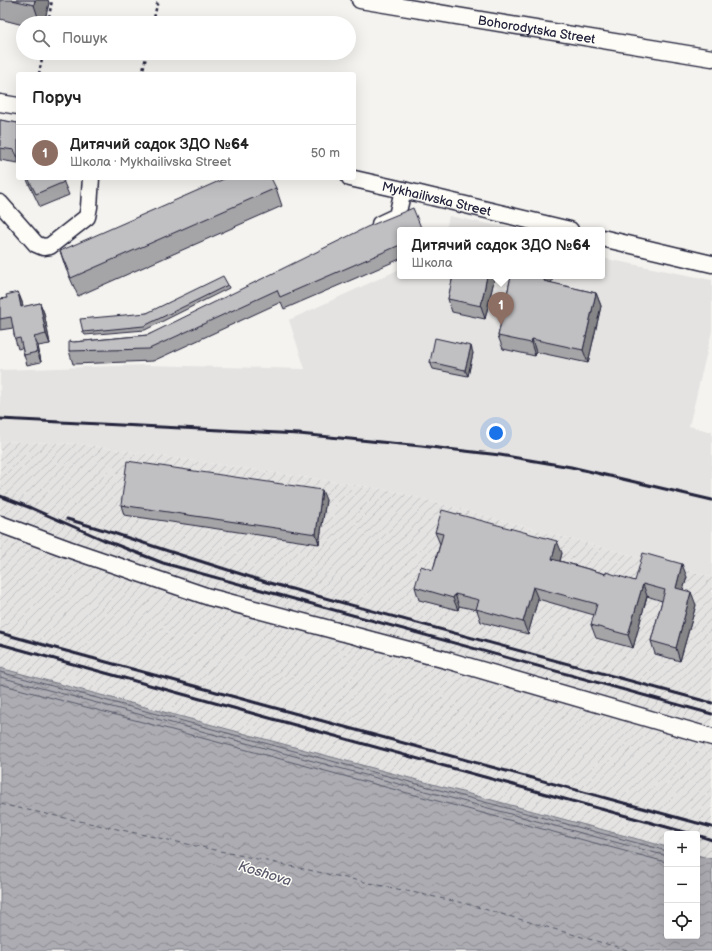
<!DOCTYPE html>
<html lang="uk">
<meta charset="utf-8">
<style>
:root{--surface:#fff;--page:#f6f6f6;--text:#222;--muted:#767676;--line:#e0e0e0;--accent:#ea580c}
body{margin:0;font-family:"Balsamiq Sans",sans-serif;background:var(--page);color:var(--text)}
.controls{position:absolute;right:12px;bottom:12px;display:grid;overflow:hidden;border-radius:4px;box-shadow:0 4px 16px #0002}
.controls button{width:36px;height:36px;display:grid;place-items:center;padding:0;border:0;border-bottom:1px solid var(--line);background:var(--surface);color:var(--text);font:20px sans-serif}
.you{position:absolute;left:496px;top:433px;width:14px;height:14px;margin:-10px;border:3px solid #fff;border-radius:50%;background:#1a73e8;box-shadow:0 0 0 6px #1a73e833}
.badge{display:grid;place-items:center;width:26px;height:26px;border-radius:50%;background:var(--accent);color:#fff;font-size:13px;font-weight:700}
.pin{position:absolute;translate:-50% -33px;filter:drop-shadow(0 1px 2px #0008)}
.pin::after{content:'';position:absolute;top:21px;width:14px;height:12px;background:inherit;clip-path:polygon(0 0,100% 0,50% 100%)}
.popup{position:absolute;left:397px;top:227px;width:208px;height:52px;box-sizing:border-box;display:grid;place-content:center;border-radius:4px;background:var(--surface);filter:drop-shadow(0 1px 3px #0005);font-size:13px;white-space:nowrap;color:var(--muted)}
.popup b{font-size:15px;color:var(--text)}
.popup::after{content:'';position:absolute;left:50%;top:100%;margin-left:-8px;border:8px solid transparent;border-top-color:var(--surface)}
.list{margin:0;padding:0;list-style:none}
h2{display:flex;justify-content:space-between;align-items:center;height:52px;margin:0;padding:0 16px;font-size:17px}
h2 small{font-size:13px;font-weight:400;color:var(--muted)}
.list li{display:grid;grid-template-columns:26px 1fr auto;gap:12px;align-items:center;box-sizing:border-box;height:56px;padding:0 16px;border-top:1px solid var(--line)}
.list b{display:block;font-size:15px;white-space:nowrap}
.list p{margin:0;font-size:13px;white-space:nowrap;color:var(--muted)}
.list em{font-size:13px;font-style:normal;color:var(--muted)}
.icon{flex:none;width:22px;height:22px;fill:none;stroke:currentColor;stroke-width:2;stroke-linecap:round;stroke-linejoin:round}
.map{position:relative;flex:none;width:712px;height:951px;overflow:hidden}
.search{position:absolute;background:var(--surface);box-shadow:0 4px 16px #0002;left:16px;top:16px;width:340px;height:44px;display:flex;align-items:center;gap:10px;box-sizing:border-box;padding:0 14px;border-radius:22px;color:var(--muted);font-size:15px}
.panel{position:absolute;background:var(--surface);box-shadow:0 4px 16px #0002;left:16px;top:72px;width:340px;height:108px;border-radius:4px}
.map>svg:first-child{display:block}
</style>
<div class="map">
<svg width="712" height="951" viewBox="0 0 712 951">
<defs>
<pattern id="industrial-furrows" width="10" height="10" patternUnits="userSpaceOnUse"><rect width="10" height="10" fill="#e4e3e2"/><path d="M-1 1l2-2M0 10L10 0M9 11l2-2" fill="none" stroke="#c3c2c3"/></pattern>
<pattern id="water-waves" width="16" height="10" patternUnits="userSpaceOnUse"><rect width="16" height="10" fill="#acacb2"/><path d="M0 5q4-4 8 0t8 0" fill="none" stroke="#8c8c92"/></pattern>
</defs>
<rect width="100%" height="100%" fill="#f4f3ef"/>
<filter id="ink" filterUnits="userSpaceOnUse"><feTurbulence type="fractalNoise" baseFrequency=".025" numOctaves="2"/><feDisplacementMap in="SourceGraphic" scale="8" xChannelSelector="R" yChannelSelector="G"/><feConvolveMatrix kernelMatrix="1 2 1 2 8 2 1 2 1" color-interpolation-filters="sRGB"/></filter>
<g filter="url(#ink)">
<!-- built -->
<g fill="#e4e3e2">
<path d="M449,216l71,14h-74z"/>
<path d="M602,258l110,22v51l-23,95 23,6v145l-322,-87 -310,-46 -80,-3v-71l146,-5 159,4 -16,-49 111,-51v7h202z"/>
</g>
<!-- industrial -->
<path fill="url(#industrial-furrows)" d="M0,441l80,3 310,46 322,87v282l-15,-4v-21h-30v13l-667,-179z"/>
<!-- water -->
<path fill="url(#water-waves)" stroke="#757582" d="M0,668l667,179v89h30v-81l15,4v92h-712z"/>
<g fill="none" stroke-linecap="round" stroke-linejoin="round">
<!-- shore -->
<g stroke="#59596b" stroke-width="1">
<path d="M0,672l667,179"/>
<path d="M0,677l667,179"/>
<path d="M0,684l662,177 5,1"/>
</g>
<!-- ferry -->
<path stroke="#59596b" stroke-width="1" stroke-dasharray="5 4" stroke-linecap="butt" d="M0,804l463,99 168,48"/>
<!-- minor casing -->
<g stroke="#22223b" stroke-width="19">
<g id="minor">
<path id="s1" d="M360,0l352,58"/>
<path d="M0,103l18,3"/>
<path id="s2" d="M350,178l53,12 167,40"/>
<path d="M0,203l36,41 7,3 7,-1 37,-29 2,-10 2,-29"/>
<path d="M380,224l17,-8 6,-26"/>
<path d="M602,238l110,26"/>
<path d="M0,524l68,25 141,48 241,64 262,76"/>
</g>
</g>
<!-- path -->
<g stroke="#22223b" stroke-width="2.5" stroke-dasharray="3 3" stroke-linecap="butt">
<path d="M48,23l4,-23"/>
<path d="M153,23l5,-23"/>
<path d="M39,74l4,-21"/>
<path d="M142,74l5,-21"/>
</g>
<!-- minor -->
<use href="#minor" stroke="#fdfcf7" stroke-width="16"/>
<!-- rail -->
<g stroke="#22223b" stroke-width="3">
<path d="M0,419l299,15 122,12 79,9 71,12 141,33"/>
<path d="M0,496l31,12 73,32 59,23 549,151"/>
<path d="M67,519l37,11 61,20 101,32 446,121"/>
<path d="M0,633l712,194"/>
<path d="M0,644l692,190"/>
<path d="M697,835l15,5"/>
</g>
</g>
<!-- wall -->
<g fill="#a5a4a7" stroke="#22223b">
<path d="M0,0h48l1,3 -5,20h-21v2l-23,-6z"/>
<path d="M0,120l18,3v40l-18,-3z"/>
<path d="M26,178h36l7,17 -29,12z"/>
<path d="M276,188l6,18 -204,90 -12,-27 -6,-18z"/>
<path d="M400,230v29l-116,50 -3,-7 -128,59 -80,3 -4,-13 5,-9 74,-7z"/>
<path d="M453,276h42l-10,43 -33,-7 -4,-13z"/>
<path d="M511,276h42l-2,7 45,10 5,13 -13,57 -52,-11 -1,4 -32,-7 -5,-13z"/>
<path d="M228,285l1,3 -84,42 -60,5 -2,-3 64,-19z"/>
<path d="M18,292l4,10 1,5 17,-4 4,10 6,31 -12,2 3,16 -14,3 -3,-10 -2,-7 -4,1 -3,-10 -2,-11 -13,2v-31l7,-1z"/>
<path d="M473,353l-5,23 -35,-7 -3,-7z"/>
<path d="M326,500l-7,44 -195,-29 -3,-10z"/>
<path d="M435,532l127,21 -2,8 46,13 29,7 52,-4 -4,13 13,15 -16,56 -25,-7 -4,-13 11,-40 -15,-5 -14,52 -37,-10 -5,-13 3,-10 -56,-16 -10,35 -47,-12 -4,-12 -18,-4 -1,4 -39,-10 -4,-13 18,-17 7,-26z"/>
</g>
<!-- shaded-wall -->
<g fill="#868688" stroke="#22223b">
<path d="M35,0h13l1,3 -5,20h-4l-6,-18z"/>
<path d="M487,276h8l-10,43 -4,-13z"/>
<path d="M545,276h8l-4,18 -5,-13z"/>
<path d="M18,292l4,10 3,15 -4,-10z"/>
<path d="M596,293l5,13 -13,57 -5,-13z"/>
<path d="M40,303l4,10 6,31 -4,-10z"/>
<path d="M34,337l4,9 3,16 -4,-10z"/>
<path d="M532,339l4,13 -1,4 -4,-13z"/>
<path d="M471,346l2,7 -5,23 -3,-6z"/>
<path d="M322,490l4,10 -7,44 -3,-10z"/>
<path d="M557,541l5,12 -5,19 -5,-13z"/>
<path d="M682,564l5,13 -7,23 -4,-12z"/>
<path d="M643,584l4,12 -14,52 -5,-13z"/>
<path d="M533,587l5,12 -10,35 -5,-12z"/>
<path d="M691,592l5,13 -16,56 -4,-13z"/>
<path d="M455,594l4,12 -1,4 -5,-12z"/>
</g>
<!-- building -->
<g fill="#c0bfc2" stroke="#22223b">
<path d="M12,0h23l-1,5z"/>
<path d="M0,120l18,3v35l-4,-8 -14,-2z"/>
<path d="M28,178h34l2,4 -28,12z"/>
<path d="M226,178h45l5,10 -205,90 -11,-27z"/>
<path d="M413,208l9,22h-22v15l-120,52 -3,-7 -128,59 -80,2v-10l5,1 74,-7 219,-108z"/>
<path d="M223,276l5,9 -84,41 -61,6 -3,-13 67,-6z"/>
<path d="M453,276h34l-6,30 -33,-7z"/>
<path d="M511,276h34l-1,5 52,12 -13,57 -51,-11 -1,4 -33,-7z"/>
<path d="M18,292l3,15 19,-4 6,31 -12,3 3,15 -13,3 -4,-17 -5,1 -4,-22 -11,2v-20l7,-1 -1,-3z"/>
<path d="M435,338l36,8 -6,24 -35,-8z"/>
<path d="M127,461l195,29 -6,44 -195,-29z"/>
<path d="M442,510l115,31 -5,18 54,15v-2l29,9 8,-28 39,11 -6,24 15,4 -15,56 -25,-7 14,-51 -22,-6 -15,51 -37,-10 6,-21 -64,-17 -10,35 -47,-13 3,-9 -24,-6 -2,4 -38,-11 6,-21 12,4 10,-36 -8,-2z"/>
</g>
</g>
<g text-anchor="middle" stroke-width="3" stroke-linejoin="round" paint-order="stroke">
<!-- street labels -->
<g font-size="13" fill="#22223b" stroke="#fdfcf7">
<text dy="5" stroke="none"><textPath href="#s1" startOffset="179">Bohorodytska Street</textPath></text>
<text dy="5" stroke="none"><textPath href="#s2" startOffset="89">Mykhailivska Street</textPath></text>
</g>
<!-- water labels -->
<g font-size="14" font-style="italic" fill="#59596b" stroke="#fdfcf7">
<text transform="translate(265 873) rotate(17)" y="5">Koshova</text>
</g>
</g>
</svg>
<div class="controls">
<button>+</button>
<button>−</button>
<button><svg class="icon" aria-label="locate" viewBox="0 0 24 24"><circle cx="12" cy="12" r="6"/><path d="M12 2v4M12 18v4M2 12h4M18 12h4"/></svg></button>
</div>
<div class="you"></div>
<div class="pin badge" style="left:501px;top:325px;background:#8d6e63">1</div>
<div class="popup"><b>Дитячий садок ЗДО №64</b>Школа</div>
<div class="search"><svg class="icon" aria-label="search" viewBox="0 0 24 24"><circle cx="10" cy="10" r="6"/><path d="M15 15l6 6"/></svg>Пошук</div>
<section class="panel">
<h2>Поруч<small></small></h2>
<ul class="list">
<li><span class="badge" style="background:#8d6e63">1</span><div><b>Дитячий садок ЗДО №64</b><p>Школа · Mykhailivska Street</p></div><em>50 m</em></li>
</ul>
</section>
</div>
